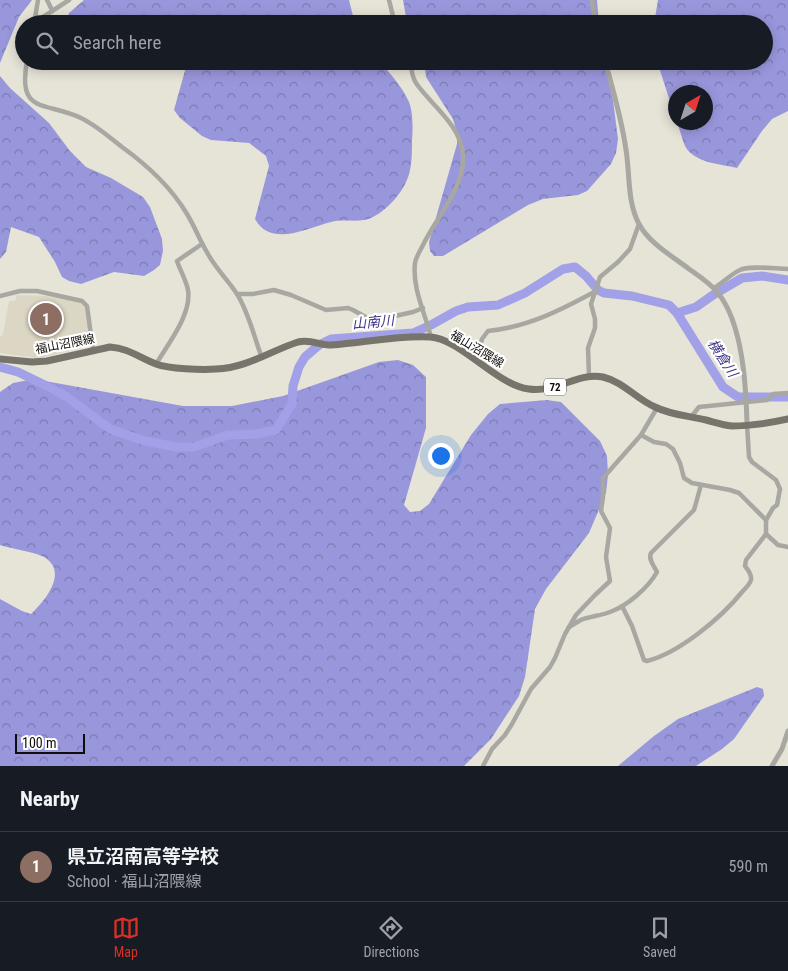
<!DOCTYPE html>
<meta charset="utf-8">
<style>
:root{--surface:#171b24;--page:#20242c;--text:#f1f3f6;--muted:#9ea1a6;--line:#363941;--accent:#d93025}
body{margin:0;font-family:"Roboto Condensed","Noto Sans JP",sans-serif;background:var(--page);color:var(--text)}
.compass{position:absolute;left:668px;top:85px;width:45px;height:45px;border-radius:50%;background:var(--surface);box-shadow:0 2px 12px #0003;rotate:39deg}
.scale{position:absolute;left:15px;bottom:12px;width:70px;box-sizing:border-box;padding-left:5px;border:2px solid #0f0e0a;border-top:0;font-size:14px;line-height:18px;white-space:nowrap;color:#0f0e0a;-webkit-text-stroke:4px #fff;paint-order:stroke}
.you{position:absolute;left:440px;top:455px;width:18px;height:18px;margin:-12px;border:4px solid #fff;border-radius:50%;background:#1a73e8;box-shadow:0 0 0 8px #1a73e833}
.badge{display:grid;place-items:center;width:32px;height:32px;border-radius:50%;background:var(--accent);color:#fff;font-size:16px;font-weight:700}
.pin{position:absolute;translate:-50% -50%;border:2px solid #fff;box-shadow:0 1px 5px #0006}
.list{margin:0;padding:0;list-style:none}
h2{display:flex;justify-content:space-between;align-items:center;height:65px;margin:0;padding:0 20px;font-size:21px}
h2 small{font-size:16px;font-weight:400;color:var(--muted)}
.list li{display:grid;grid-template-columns:32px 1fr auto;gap:15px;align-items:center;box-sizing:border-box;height:70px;padding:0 20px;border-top:1px solid var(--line)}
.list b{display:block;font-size:19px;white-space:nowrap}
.list p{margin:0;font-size:16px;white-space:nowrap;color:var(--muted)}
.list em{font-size:16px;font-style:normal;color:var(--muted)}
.icon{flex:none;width:28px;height:28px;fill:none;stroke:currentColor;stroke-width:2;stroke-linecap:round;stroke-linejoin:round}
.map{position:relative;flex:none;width:788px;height:766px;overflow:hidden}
.search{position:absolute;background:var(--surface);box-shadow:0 2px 12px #0003;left:15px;right:15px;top:15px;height:55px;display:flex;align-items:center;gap:12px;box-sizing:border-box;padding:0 18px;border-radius:28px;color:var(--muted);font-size:19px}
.sheet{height:135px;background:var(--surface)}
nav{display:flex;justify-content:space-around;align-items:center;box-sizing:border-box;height:70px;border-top:1px solid var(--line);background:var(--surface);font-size:14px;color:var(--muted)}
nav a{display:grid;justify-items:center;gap:2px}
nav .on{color:var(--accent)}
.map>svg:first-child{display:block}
</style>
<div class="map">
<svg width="788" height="766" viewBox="0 0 788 766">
<defs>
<pattern id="forest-crowns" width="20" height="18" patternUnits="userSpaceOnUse" patternTransform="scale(1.25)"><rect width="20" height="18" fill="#9997dc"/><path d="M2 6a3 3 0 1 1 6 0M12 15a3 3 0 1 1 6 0" fill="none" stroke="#7b7ab1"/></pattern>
</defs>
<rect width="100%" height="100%" fill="#e6e3d7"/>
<!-- built -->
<path fill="#dcd7c4" d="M17,295l30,1 35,6 3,3 6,40 -42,11 -12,2 -37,-5v-16l3,-3 6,-33h6z"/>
<!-- forest -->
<g fill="url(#forest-crowns)">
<path d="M0,0h32l-13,17 -19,46z"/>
<path d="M84,0h265l6,24h-289l3,-11z"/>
<path d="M403,0h194l2,24h-189l-4,-7z"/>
<path d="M658,0h130v111l-16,8 -10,12 -25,37c-16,-4 -43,-5 -52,-22 -3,-7 -5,-16 -8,-23l29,-1v-30h-30l-1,25 -18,-56h107v-37h-110z"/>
<path d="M100,61h58c-21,6 -38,13 -58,0z"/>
<path d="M181,61h199c10,13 22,25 29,41 4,10 4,26 3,38 0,10 0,21 -2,30 -3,18 -21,39 -37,47 -13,7 -29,1 -42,5 -24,6 -60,26 -76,-3l14,-53 -3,-10 -17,-13 -38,-3 -9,-4 -22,-18 -6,-8 12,-43z"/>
<path d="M424,61h181l8,39 5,39 -2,14 -5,11 -24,27 -9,4 -35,4 -15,6 -85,51h-9l-4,-5 -1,-9 28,-98v-11l-4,-14 -27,-42z"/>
<path d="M0,76l10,12 39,35 21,28 16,16 25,11 32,19 7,10 12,32 1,12 -3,14 -6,5 -10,6 -30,-4 -33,12 -12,-3 -7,-4 -7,-15 -16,-25 -28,-10 -5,25 -6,7z"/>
<path d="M398,360l15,5 13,12v51l-22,77 6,7 10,-1 9,-7 42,-69 17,-21 12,-10 47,-4 14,2 39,39 7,15 1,18 -2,19 -17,40 -43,56 -11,20 -10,68 -6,19 -28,43 -27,27h-464v-167l22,12 9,3c15,-14 39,-44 11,-58 -12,-5 -29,-7 -42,-11v-153l13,-9 21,-4 149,27h49l51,-10 96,-34z"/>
<path d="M757,687l6,2 1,7 -30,43 -12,10 -26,17h-78l36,-30 24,-17z"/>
</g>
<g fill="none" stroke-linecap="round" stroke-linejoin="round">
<!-- river -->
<g stroke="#a2a0e7" stroke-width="9">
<path d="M677,313l19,-6 17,-12 29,-17 20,-2 26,4"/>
<path d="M0,367l18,5 35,17 14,8 43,32 35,12 31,6h18l34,-12 28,-1 20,-4 16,-26 1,-18 6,-19 6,-10 14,-12 12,-6 82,-6 18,-8 25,-14 12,-4 30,-2 27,-12 38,-24 12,-2 11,9 12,14 6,3 28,3 37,9 8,8 46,74 15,10h50"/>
</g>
<!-- minor -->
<g stroke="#a8a7a2" stroke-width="4.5">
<path d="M47,0l5,10"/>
<path d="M389,0l6,24"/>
<path d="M34,20l6,-1 29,-19"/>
<path d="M34,24l4,-24"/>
<path d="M27,61c-10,54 18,40 54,57 15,7 28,19 41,29 25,18 49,40 65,67 8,13 13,27 21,40 8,15 20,26 29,40 12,19 17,43 25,64"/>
<path d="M410,61c2,8 1,14 6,22 16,23 45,42 47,72 2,32 -27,63 -40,90 -3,6 -7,12 -8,18 -3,25 10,50 16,74"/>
<path d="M714,288c9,-5 17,-14 26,-18 9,-5 36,-1 48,-1"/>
<path d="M237,294h16l21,-4 17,5 35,15 22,-2 5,2 20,11 40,-9 10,-4"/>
<path d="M0,296l20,-5h17l45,10 5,5 6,44"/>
<path d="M476,361l6,-22 6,-8c40,-4 73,-21 108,-40"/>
<path d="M156,364c12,-20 36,-50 32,-74 -2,-10 -8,-20 -11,-29l25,-17"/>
<path d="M589,376l-1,-28 7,-20v-9l-4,-15 9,-27 18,-15 12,-13 9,-25"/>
<path d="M691,417l8,-10 68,-7 6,-6 15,-1"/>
<path d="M641,435l13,7 12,2 7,5 7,14 4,15 8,5 38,7 9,3 27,27"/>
<path d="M766,534l12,11 10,2"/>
<path d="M622,606l10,20 12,34 3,1c32,-8 74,-43 95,-69 3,-3 8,-8 9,-12 1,-6 -3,-10 -6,-14l1,-6 20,-26v-14l7,-12 4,-3 3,-16 -4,-9 -24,-18 -3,-5 -2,-33"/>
<path d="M569,627c6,-3 11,-8 18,-9 7,-2 15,-3 23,-6 17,-6 38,-24 47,-40 -3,-6 -9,-13 -6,-19l43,-43 7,-25"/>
<path d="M483,766l9,-17 13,-14 7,-11 19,-35 19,-22 5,-9 10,-24 11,-19 19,-20 15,-14 -4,-24 4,-29 -9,-17 2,-14v-19l38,-43 16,-27"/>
</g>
<!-- tertiary -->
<g stroke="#a8a7a2" stroke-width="5">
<path d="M592,0l4,24"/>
<path d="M605,61c8,29 17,59 21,89 4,23 1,52 13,74 10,19 33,32 50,45 10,7 21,14 29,24 25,31 28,93 29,131"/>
<path d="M772,766l10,-17 6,-18"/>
</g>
<!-- primary -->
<path stroke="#77746c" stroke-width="7" d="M0,359l32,3 15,-1 63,-14c18,1 30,11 46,17 13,5 46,6 60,5 31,-1 54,-18 82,-27 13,-3 21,3 33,3 33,-2 66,-10 99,-8 31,2 66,48 99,52 27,4 49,-17 74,-12 21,5 33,22 52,30 16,8 34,9 51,13 8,2 17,5 26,6 18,0 38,-3 56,-7"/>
</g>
<g text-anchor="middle" stroke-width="4.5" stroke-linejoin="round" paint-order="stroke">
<!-- shield labels -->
<rect fill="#fff" stroke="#575654" stroke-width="1" x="544" y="378.5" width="22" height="17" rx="4"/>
<g font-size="11" font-weight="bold" fill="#0f0e0a">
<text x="555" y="391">72</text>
</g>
<!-- street labels -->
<g font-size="12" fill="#0f0e0a" stroke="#fff">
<text transform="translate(65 344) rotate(-11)" y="4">福山沼隈線</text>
<text transform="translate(477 349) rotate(31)" y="4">福山沼隈線</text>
</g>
<!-- water labels -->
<g font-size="14" font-style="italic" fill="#423789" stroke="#fff">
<text transform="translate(373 322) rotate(-5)" y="5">山南川</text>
<text transform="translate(723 358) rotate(57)" y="5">横倉川</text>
</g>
</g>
</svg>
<svg class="compass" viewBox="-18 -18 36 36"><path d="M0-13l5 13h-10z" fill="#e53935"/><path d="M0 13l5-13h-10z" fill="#9ea1a6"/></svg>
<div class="scale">100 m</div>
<div class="you"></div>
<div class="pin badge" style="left:46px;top:319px;background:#8d6e63">1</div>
<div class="search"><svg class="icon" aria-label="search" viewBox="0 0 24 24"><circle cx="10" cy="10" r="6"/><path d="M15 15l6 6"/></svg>Search here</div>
</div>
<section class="sheet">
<h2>Nearby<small></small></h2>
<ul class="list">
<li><span class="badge" style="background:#8d6e63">1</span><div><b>県立沼南高等学校</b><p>School · 福山沼隈線</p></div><em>590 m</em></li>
</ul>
</section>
<nav>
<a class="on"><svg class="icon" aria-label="map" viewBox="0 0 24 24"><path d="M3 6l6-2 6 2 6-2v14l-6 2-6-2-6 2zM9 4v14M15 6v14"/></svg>Map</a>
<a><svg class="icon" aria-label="directions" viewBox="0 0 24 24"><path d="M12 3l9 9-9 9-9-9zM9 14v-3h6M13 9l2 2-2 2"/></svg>Directions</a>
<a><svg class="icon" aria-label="saved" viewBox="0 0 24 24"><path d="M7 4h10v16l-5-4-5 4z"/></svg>Saved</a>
</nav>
